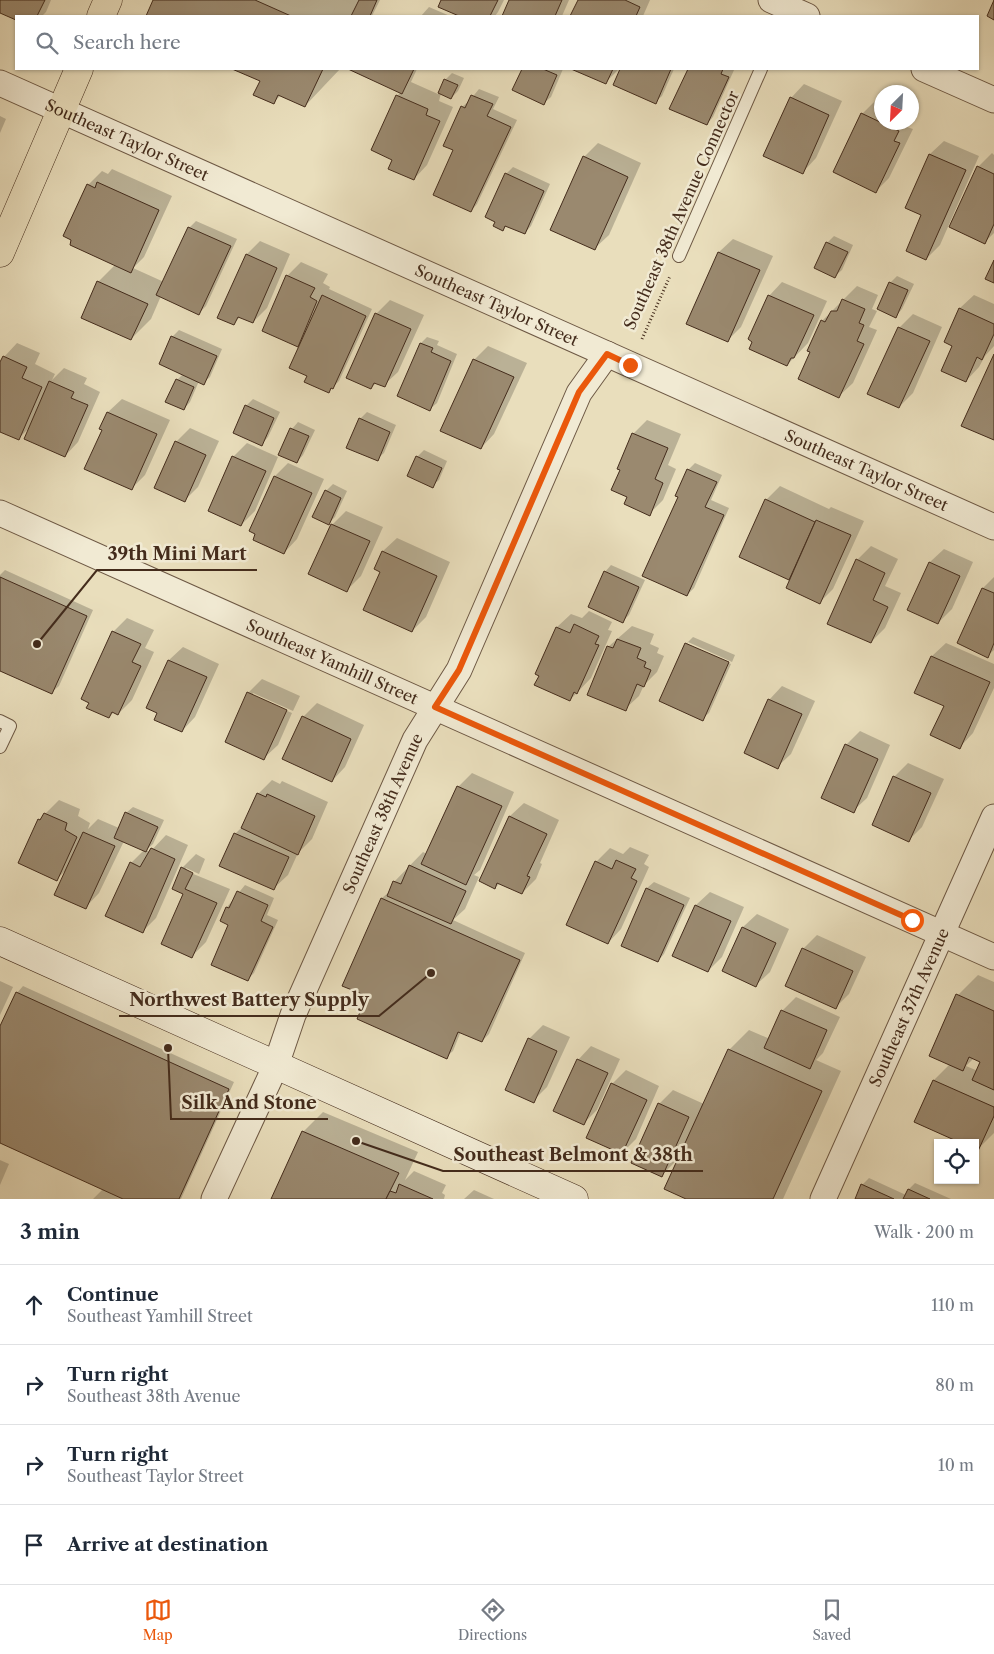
<!DOCTYPE html>
<meta charset="utf-8">
<style>
:root{--surface:#fff;--page:#f6f6f7;--text:#1f2937;--muted:#747a83;--line:#e0e1e3;--accent:#ea580c}
body{margin:0;font-family:"Libre Caslon Text",serif;background:var(--page);color:var(--text)}
.controls{position:absolute;right:15px;bottom:15px;display:grid;overflow:hidden;border-radius:0px;box-shadow:0 1px 4px #0004}
.controls button{width:45px;height:45px;display:grid;place-items:center;padding:0;border:0;border-bottom:1px solid var(--line);background:var(--surface);color:var(--text);font:25px sans-serif}
.compass{position:absolute;left:874px;top:85px;width:45px;height:45px;border-radius:50%;background:var(--surface);box-shadow:0 1px 4px #0004;rotate:204deg}
.stop{position:absolute;width:15px;height:15px;margin:-11px;border:4px solid #ea580c;border-radius:50%;background:#fff}
.stop.end{background:#ea580c;border-color:#fff;box-shadow:0 1px 5px #0008}
.list{margin:0;padding:0;list-style:none}
h2{display:flex;justify-content:space-between;align-items:center;height:65px;margin:0;padding:0 20px;font-size:21px}
h2 small{font-size:16px;font-weight:400;color:var(--muted)}
.list li{display:grid;grid-template-columns:32px 1fr auto;gap:15px;align-items:center;box-sizing:border-box;height:80px;padding:0 20px;border-top:1px solid var(--line)}
.list b{display:block;font-size:19px;white-space:nowrap}
.list p{margin:0;font-size:16px;white-space:nowrap;color:var(--muted)}
.list em{font-size:16px;font-style:normal;color:var(--muted)}
.icon{flex:none;width:28px;height:28px;fill:none;stroke:currentColor;stroke-width:2;stroke-linecap:round;stroke-linejoin:round}
.map{position:relative;flex:none;width:994px;height:1199px;overflow:hidden}
.search{position:absolute;background:var(--surface);box-shadow:0 1px 4px #0004;left:15px;right:15px;top:15px;height:55px;display:flex;align-items:center;gap:12px;box-sizing:border-box;padding:0 18px;border-radius:0px;color:var(--muted);font-size:19px}
.sheet{height:385px;background:var(--surface)}
nav{display:flex;justify-content:space-around;align-items:center;box-sizing:border-box;height:70px;border-top:1px solid var(--line);background:var(--surface);font-size:14px;color:var(--muted)}
nav a{display:grid;justify-items:center;gap:2px}
nav .on{color:var(--accent)}
.map>svg:first-child{display:block}
</style>
<div class="map">
<svg width="994" height="1199" viewBox="0 0 994 1199">
<rect width="100%" height="100%" fill="#e9debc"/>
<filter id="stains"><feTurbulence type="fractalNoise" baseFrequency=".004" numOctaves="4"/><feColorMatrix values="0 0 0 0 .2 0 0 0 0 .09 0 0 0 0 .02 0 0 0 .5 -.17"/></filter>
<radialGradient id="worn" r=".72"><stop offset=".6" stop-color="#630" stop-opacity="0"/><stop offset="1" stop-color="#630" stop-opacity=".3"/></radialGradient>
<!-- shadow -->
<g fill="#0003" fill-rule="evenodd">
<path d="M0,0h51l-5,12 -4,4h-26v3l-16,-7z"/>
<path d="M154,0h226l-8,16h-225z"/>
<path d="M443,0h61l-6,12 -3,4h-33l-22,-10z"/>
<path d="M511,0h58l-7,16h-58z"/>
<path d="M579,0h71l-7,16h-71z"/>
<path d="M429,7l21,9h-29z"/>
<path d="M235,69h105l-35,37 -24,-11 -7,7 -13,-21z"/>
<path d="M351,69h66l-6,13 27,12 7,-14 7,-7 12,5 -6,13 -7,7 -10,-5 -2,8 14,6 -26,58 -13,14 -20,-20 3,-63 4,-4z"/>
<path d="M523,69h40l-12,28 -7,6 -30,-13z"/>
<path d="M574,69h45l-14,14z"/>
<path d="M622,69h52l-12,27 -7,6 -40,-18z"/>
<path d="M689,69h42l3,1 -21,47 -6,7 -36,-16z"/>
<path d="M804,84l38,17 -26,57 -13,14 -12,-74z"/>
<path d="M479,89l20,8 -6,12 24,11 -40,84 -6,7 -16,-62 -10,-4 17,-38 8,-7z"/>
<path d="M876,100l6,3v19h27l-2,5 6,2 -24,49 -13,13 -14,-77z"/>
<path d="M0,116l6,3 -6,14z"/>
<path d="M944,141l35,15 -39,89 -14,14 -3,-44 -16,-7 23,-54z"/>
<path d="M598,143l43,20 -32,72 -14,13 -11,-91z"/>
<path d="M992,153l2,2v78l-9,9 -7,-75z"/>
<path d="M513,167l37,17 -19,42 -6,7 -18,-8 -4,5 3,-56z"/>
<path d="M112,169l60,27 -28,61 -11,11 31,14 25,-54 7,-7 41,18 -31,67 -7,7 -38,-17 -10,23 -20,20 -33,-57 18,-18 -28,-79 14,-14 6,3z"/>
<path d="M834,236l19,9 -11,25 -7,6 -8,-33z"/>
<path d="M733,239l40,17 -32,71 -14,14 -39,-18 31,-71z"/>
<path d="M260,241l30,13 -23,54 -14,14 -13,-5 -7,7 14,-70z"/>
<path d="M301,262l27,12 -5,9 7,4 -1,2 43,20 -33,72 -11,11 -19,-17 -6,-35 -5,5 -11,-69z"/>
<path d="M897,276l17,8 -12,25 -6,7 -6,-33z"/>
<path d="M782,282l45,19 -19,42 -21,22 -18,-69z"/>
<path d="M857,286l21,9 -6,14 5,2 -8,16 8,3 -24,53 -14,13 -27,-44 -3,-2 13,-29z"/>
<path d="M974,295l20,9v42l-9,10 -6,11 -13,14 -12,-35 -9,-4 15,-34z"/>
<path d="M390,300l34,15 -26,57 -14,13 -7,-3 -6,6 5,-74z"/>
<path d="M913,314l29,13 -29,66 -14,14v-79z"/>
<path d="M179,330l43,19 -12,28 -7,6 -4,-2 -9,21 -6,7 -7,-29 6,-6 -11,-37z"/>
<path d="M427,337l12,4 -2,4 20,9 -20,49 -7,6 -9,-66z"/>
<path d="M17,343l23,10 -5,11 20,10 -3,6 12,-12 23,10 -3,6 16,8 -22,50 -13,14 -35,-29 -12,12 -18,-8v-65l4,-9z"/>
<path d="M488,346l39,17 -33,71 -13,14 -7,-88z"/>
<path d="M122,399l48,21 -25,55 -14,14 -28,-60 -2,-1 7,-16z"/>
<path d="M253,399l27,13 -12,25 -6,7 -16,-38z"/>
<path d="M367,412l29,13 -12,28 -7,6 -17,-40z"/>
<path d="M647,420l34,14 -13,31 8,4 -13,31 -14,14 -28,-44 12,-36z"/>
<path d="M298,422l17,8 -12,25 -6,7 -5,-33z"/>
<path d="M190,428l29,13 -21,46 -13,13 -9,-58z"/>
<path d="M247,443l31,14 -23,54 -14,14 -8,-68z"/>
<path d="M424,450l23,11 -8,19 -7,6 -24,-11 9,-18z"/>
<path d="M288,463l36,16 -27,60 -13,14 -27,-20 -7,-2 25,-55z"/>
<path d="M695,463l27,12 -11,25 18,8 -35,80 -7,7 -7,-99 8,-26z"/>
<path d="M333,484l14,7 -12,26 -7,7 -2,-33z"/>
<path d="M780,486l49,23 2,-2 33,14 -31,68 -14,14 -28,-23 -50,-23 25,-57z"/>
<path d="M346,511l37,16 -22,49 -14,14 -15,-65z"/>
<path d="M397,538l53,24 -24,55 -14,14 -30,-60 -6,-2 7,-18z"/>
<path d="M871,546l27,13 -13,27 16,7 -16,35 -14,14 -14,-82z"/>
<path d="M944,549l29,13 -21,47 -14,14 -29,-13 21,-48z"/>
<path d="M611,565l34,15 -16,35 -6,6 -18,-49z"/>
<path d="M5,570l88,40 -34,76 -7,6 -52,-22v-95z"/>
<path d="M994,577v73l-7,6 -29,-13 25,-55z"/>
<path d="M589,611l23,11 -4,8 4,1 -21,47 -21,22 -34,-26 21,-47 14,-13 11,4z"/>
<path d="M127,618l27,12 -9,18 9,4 -22,48 -14,14 -4,-2 -5,5 4,-85z"/>
<path d="M632,626l22,8 -4,10 9,4 -2,5 7,3 -7,16 -13,13 -5,11 -14,13 -17,-62z"/>
<path d="M693,637l42,18 -3,7 -44,-20z"/>
<path d="M688,642v3l43,19 -22,49 -7,6 -41,-19z"/>
<path d="M946,643l48,21v24l-21,45 -13,14 -15,-41 -29,-13 16,-37z"/>
<path d="M183,647l36,17 -24,53 -13,14 -24,-18 -11,-6 22,-47z"/>
<path d="M262,679l38,17 -7,15 -40,-18v3l39,17 -14,32 -14,13 -16,-65z"/>
<path d="M782,686l33,15 -24,53 -14,13 -8,-67z"/>
<path d="M317,703l47,22 -19,42 -13,14 -29,-64z"/>
<path d="M860,731l30,14 -23,53 -14,13 -7,-66z"/>
<path d="M908,763l36,16 -22,48 -13,13 -15,-63z"/>
<path d="M472,773l42,19 -34,78 -6,5 5,2 -14,32 -12,11 72,33 -36,81 -7,7 -21,-10 -8,20 -7,6 -77,-61 -26,-11 39,-87 7,-6 5,-10 29,-30 4,2 31,-67z"/>
<path d="M272,780l8,4 2,-3 46,21 -16,37 -14,14 -10,22 -14,13 -39,-54 9,-9 14,-31z"/>
<path d="M59,800l21,9 -2,7 12,7 -2,6 10,-10 21,9 7,-15 7,-6 31,13 -11,24 -7,6 4,2 16,-17 22,10 -32,73 -14,14 -11,-69 13,-13 -20,-9 -25,52 -13,14 -19,-38 -10,10 -18,-59z"/>
<path d="M524,803l35,17 -19,43 2,1 -6,15 -14,14 -22,-10 -5,5 -14,-7 29,-65z"/>
<path d="M630,847l19,8 -5,9 5,3 -28,62 -13,14 -12,-81 14,-14 13,6z"/>
<path d="M196,854l9,5 -6,15 -13,-6v3l44,18 -24,53 -14,14 -10,-88z"/>
<path d="M654,882l36,16 -26,56 -6,7 -36,-16 25,-57z"/>
<path d="M245,885l29,13 -7,17 11,5 -24,53 -6,6 -18,-55 -8,-3 5,-14z"/>
<path d="M710,892l34,15 -22,50 -14,14 -34,-16 22,-50z"/>
<path d="M757,914l32,15 -19,43 -14,13 -33,-14 20,-44z"/>
<path d="M817,935l49,22 -17,37 -14,14 -32,-59z"/>
<path d="M978,975l16,7v151l-16,16 -3,-6 -41,-63 16,-16 8,-69zM974,1058l8,3 -4,10 -12,-5z"/>
<path d="M0,981l13,6 -13,28z"/>
<path d="M23,986l211,96 -53,117h-88l10,-10 -103,-47v-113l17,-36z"/>
<path d="M796,997l44,20 -17,36 -7,7 25,11 -58,128h-94l-9,-42 -18,18 -3,-71 14,-14 31,14 25,-54 20,-20 21,9 12,-28z"/>
<path d="M543,1025l27,12 -23,50 -14,14 -4,-62z"/>
<path d="M591,1046l29,13 -23,51 -13,13 -6,-63z"/>
<path d="M626,1070l33,16 -23,53 -14,14 -10,-69z"/>
<path d="M323,1112l95,40 -13,28 9,-9 32,14 -4,8 3,2 -1,4h-171l30,-67z"/>
<path d="M0,1160l9,4 -9,21z"/>
<path d="M869,1178l37,17 3,-6 6,-6 36,16h-95l6,-14z"/>
<path d="M474,1190l20,9h-30z"/>
</g>
<!-- building -->
<g fill="#9a896f" stroke="#442c1c">
<path d="M0,0h45l-8,16h-21v4l-16,-7z"/>
<path d="M153,0h102l36,16h-145z"/>
<path d="M359,0h18l-7,16h-19z"/>
<path d="M441,0h57l-8,16h-31l-21,-9z"/>
<path d="M509,0h53l-7,16h-53z"/>
<path d="M578,0h47l15,7 -4,9h-66z"/>
<path d="M994,0v20l-7,-4z"/>
<path d="M232,69h91l-18,38 -27,-12 -4,9 -21,-9 7,-14z"/>
<path d="M348,69h66l-12,25z"/>
<path d="M522,69h21l14,6 -13,30 -32,-15z"/>
<path d="M571,69h42l-7,15z"/>
<path d="M620,69h51l-15,35 -43,-19z"/>
<path d="M688,69h35l-2,5 8,3 -22,48 -38,-16z"/>
<path d="M444,79l14,6 -7,14 -13,-6z"/>
<path d="M396,95l32,14 -2,6 14,6 -26,59 -26,-11 4,-9 -21,-10z"/>
<path d="M471,95l22,9 -6,12 24,11 -40,85 -38,-17 20,-45 -10,-4 18,-40 4,2z"/>
<path d="M790,97l39,18 -26,59 -40,-18z"/>
<path d="M861,113l38,18 -5,10 6,2 -24,50 -43,-21z"/>
<path d="M929,154l37,16 -40,90 -20,-9 15,-36 -16,-7z"/>
<path d="M583,156l45,21 -33,73 -45,-20z"/>
<path d="M977,166l17,8v50l-9,20 -36,-17z"/>
<path d="M505,173l39,18 -19,43 -20,-8 -2,5 -10,-5 2,-4 -10,-5z"/>
<path d="M97,182l62,28 -28,63 -61,-28 1,-5 -8,-4 24,-52 8,4z"/>
<path d="M188,227l43,19 -32,69 -43,-20z"/>
<path d="M826,242l22,10 -13,26 -21,-10z"/>
<path d="M718,252l42,18 -32,72 -42,-18z"/>
<path d="M246,254l31,14 -24,55 -15,-6 -4,8 -17,-7z"/>
<path d="M994,260v23l-9,-4z"/>
<path d="M286,275l29,13 -5,9 7,4 -19,46 -36,-16z"/>
<path d="M97,281l51,23 -17,36 -50,-22z"/>
<path d="M889,282l19,8 -12,28 -19,-9z"/>
<path d="M322,295l44,21 -33,73 -2,-1 -2,5 -25,-11 3,-6 -18,-8z"/>
<path d="M768,295l46,20 -20,43h-3l-4,8 -38,-17 3,-7 -4,-3z"/>
<path d="M842,299l23,10 -6,14 5,2 -7,16 7,3 -25,54 -41,-19 12,-27 -3,-1 14,-31 4,2 6,-11h6z"/>
<path d="M959,308l35,16v10l-12,26 -5,-3 -11,25 -25,-11 11,-25 -8,-4z"/>
<path d="M375,313l36,16 -26,58 -11,-4 -3,6 -25,-11z"/>
<path d="M898,327l32,14 -31,67 -32,-14z"/>
<path d="M171,336l46,20 -13,29 -45,-21z"/>
<path d="M420,343l13,5 -2,4 20,9 -21,50 -33,-15z"/>
<path d="M994,354v86l-33,-14z"/>
<path d="M3,356l24,11 -5,11 20,9 -23,53 -19,-8v-70z"/>
<path d="M473,359l41,18 -33,72 -41,-18z"/>
<path d="M176,379l18,8 -10,23 -19,-8z"/>
<path d="M49,381l25,11 -3,6 17,7 -23,52 -41,-18z"/>
<path d="M245,405l29,13 -12,28 -29,-13z"/>
<path d="M107,412l50,22 -25,56 -48,-21 18,-39 -3,-1z"/>
<path d="M359,418l31,14 -12,29 -32,-13z"/>
<path d="M290,428l19,8 -12,27 -19,-8z"/>
<path d="M632,433l36,15 -13,31 8,4 -13,33 -26,-12 3,-7 -16,-7 9,-20 -3,-1z"/>
<path d="M175,441l31,14 -21,47 -31,-14z"/>
<path d="M232,456l34,15 -25,55 -33,-15z"/>
<path d="M416,456l26,12 -9,20 -26,-12z"/>
<path d="M687,469l30,13 -12,25 19,8 -37,81 -45,-20 36,-79 -3,-1z"/>
<path d="M274,476l38,17 -28,61 -31,-14 2,-6 -6,-3z"/>
<path d="M325,490l16,8 -12,27 -17,-8z"/>
<path d="M765,499l50,23 -26,58 -50,-23z"/>
<path d="M816,520l35,15 -31,69 -34,-16z"/>
<path d="M331,524l39,17 -23,51 -39,-18z"/>
<path d="M382,551l55,25 -25,56 -49,-22 17,-38 -6,-3z"/>
<path d="M856,559l29,14 -12,27 15,7 -17,36 -44,-19z"/>
<path d="M929,562l31,14 -22,48 -31,-14z"/>
<path d="M604,571l35,16 -16,36 -35,-16z"/>
<path d="M0,577l87,39 -35,78 -52,-23z"/>
<path d="M982,588l12,5v50l-6,15 -31,-15z"/>
<path d="M574,624l25,12 -4,8 4,1 -22,49 -3,-2 -4,9 -36,-16 5,-9 -4,-2 21,-47 14,6z"/>
<path d="M112,631l29,13 -9,18 9,4 -23,49 -6,-3 -3,6 -23,-10 3,-5 -8,-4z"/>
<path d="M617,639l24,9 -4,10 9,4 -2,5 7,3 -7,17 -7,-3 -11,27 -39,-16 20,-49 6,2z"/>
<path d="M685,643l44,19 -26,59 -44,-20z"/>
<path d="M931,656l59,26 -30,67 -30,-14 14,-29 -30,-13z"/>
<path d="M168,660l39,17 -25,55 -28,-12 3,-7 -11,-5z"/>
<path d="M247,692l40,18 -23,50 -39,-18z"/>
<path d="M768,699l34,15 -24,55 -34,-16z"/>
<path d="M302,716l49,23 -19,43 -50,-23z"/>
<path d="M845,744l33,15 -24,54 -33,-15z"/>
<path d="M893,776l38,17 -22,49 -37,-17z"/>
<path d="M457,786l45,20 -36,79 -45,-21z"/>
<path d="M257,793l9,4 1,-3 48,22 -17,39 -57,-27z"/>
<path d="M125,812l33,15 -12,25 -32,-14z"/>
<path d="M44,813l23,10 -2,7 12,7 -20,44 -39,-18 20,-44 2,1z"/>
<path d="M509,816l38,18 -20,42 3,1 -8,17 -25,-11 -2,6 -16,-8z"/>
<path d="M83,832l32,14 -29,63 -32,-14z"/>
<path d="M234,833l55,24 -15,33 -55,-24z"/>
<path d="M151,848l24,11 -32,74 -38,-17 25,-54 10,5z"/>
<path d="M616,860l20,9 -5,9 6,3 -29,63 -42,-19 29,-64 17,8z"/>
<path d="M409,865l57,26 -15,33 -64,-28 6,-15 8,3z"/>
<path d="M181,867l12,6 -8,16 32,14 -25,55 -31,-14 22,-50 -11,-5z"/>
<path d="M646,888l38,17 -26,57 -37,-16z"/>
<path d="M237,891l31,14 -7,16 12,6 -25,54 -37,-16 17,-40 -8,-4 6,-14 3,1z"/>
<path d="M381,898l139,62 -38,82 -24,-10 -11,27 -90,-40 10,-23 -25,-10z"/>
<path d="M695,905l36,16 -23,51 -36,-16z"/>
<path d="M742,927l34,16 -20,44 -34,-16z"/>
<path d="M802,948l51,23 -17,38 -51,-23z"/>
<path d="M16,992l213,97 -50,110h-56l-123,-56v-117z"/>
<path d="M956,994l38,17v79l-22,-10 8,-18 -11,-5 -6,14 -34,-15z"/>
<path d="M781,1010l46,20 -17,39 -46,-21z"/>
<path d="M528,1038l29,13 -23,52 -29,-13z"/>
<path d="M728,1049l94,42 -49,108h-87l-22,-10z"/>
<path d="M577,1059l31,14 -24,52 -31,-14z"/>
<path d="M933,1080l61,27v9l-16,35 -3,-2v-6h-14l-47,-21z"/>
<path d="M611,1083l36,17 -25,54 -36,-16z"/>
<path d="M658,1103l31,14 -27,60 -31,-14z"/>
<path d="M302,1131l97,42 -13,26h-115z"/>
<path d="M399,1184l34,15h-47l4,-8 6,2z"/>
<path d="M861,1184l33,15h-39z"/>
<path d="M908,1189l22,10h-27z"/>
</g>
<g fill="none" stroke-linecap="round" stroke-linejoin="round">
<!-- service casing -->
<g stroke="#6d5844" stroke-width="14">
<g id="service">
<path d="M679,256l82,-187"/>
<path d="M0,721l10,5 -10,21"/>
</g>
</g>
<!-- minor casing -->
<g stroke="#6d5844" stroke-width="27">
<g id="minor">
<path d="M771,0l36,16"/>
<path d="M924,69l70,31"/>
<path id="s1" d="M0,83l994,444"/>
<path id="s2" d="M0,513l994,444"/>
<path id="s3" d="M214,1199l62,-134 17,-50 122,-275 44,-70 120,-277 28,-39"/>
<path id="s4" d="M823,1199l171,-382"/>
</g>
</g>
<!-- secondary casing -->
<g stroke="#442c1c" stroke-width="29">
<path id="secondary" d="M0,941l574,258"/>
</g>
<!-- primary casing -->
<g stroke="#442c1c" stroke-width="29">
<g id="primary">
<path d="M101,16l7,-16"/>
<path d="M0,253l79,-184"/>
</g>
</g>
<!-- path -->
<path stroke="#442c1c" stroke-width="3" stroke-dasharray="1 2.5" stroke-linecap="butt" d="M642,339l28,-63"/>
<!-- service -->
<use href="#service" stroke="#f1ead3" stroke-width="12"/>
<!-- minor -->
<use href="#minor" stroke="#f1ead3" stroke-width="25"/>
<!-- secondary -->
<use href="#secondary" stroke="#f1ead3" stroke-width="28"/>
<!-- primary -->
<use href="#primary" stroke="#e9debc" stroke-width="28"/>
</g>
<g fill="none" stroke-linecap="round" stroke-linejoin="round">
<!-- route -->
<path stroke="#ea580c" stroke-width="6" d="M630,365l-23,-11 -28,38 -120,278 -24,37 477,213"/>
</g>
<g text-anchor="middle" stroke-width="5" stroke-linejoin="round" paint-order="stroke">
<!-- street labels -->
<g font-size="16" fill="#442c1c" stroke="#f1ead3">
<text dy="6" stroke="none"><textPath href="#s1" startOffset="139">Southeast Taylor Street</textPath></text>
<text transform="translate(681 210) rotate(-66)" y="6">Southeast 38th Avenue Connector</text>
<text dy="6" stroke="none"><textPath href="#s1" startOffset="544">Southeast Taylor Street</textPath></text>
<text dy="6" stroke="none"><textPath href="#s1" startOffset="949">Southeast Taylor Street</textPath></text>
<text dy="6" stroke="none"><textPath href="#s2" startOffset="364">Southeast Yamhill Street</textPath></text>
<text dy="6" stroke="none"><textPath href="#s3" startOffset="421">Southeast 38th Avenue</textPath></text>
<text dy="6" stroke="none"><textPath href="#s4" startOffset="210">Southeast 37th Avenue</textPath></text>
</g>
</g>
<!-- callouts -->
<path fill="none" stroke="#442c1c" stroke-width="2" d="M37 644L97 570H257M431 973L379 1016H119M168 1048L171 1119H328M356 1141L443 1171H703"/>
<g fill="#442c1c" stroke="#f1ead3" stroke-width="2">
<circle cx="37" cy="644" r="5"/>
<circle cx="431" cy="973" r="5"/>
<circle cx="168" cy="1048" r="5"/>
<circle cx="356" cy="1141" r="5"/>
</g>
<g font-size="18" text-anchor="middle" font-weight="bold" fill="#442c1c" stroke="#f1ead3" stroke-width="5" stroke-linejoin="round" paint-order="stroke">
<text x="177" y="560">39th Mini Mart</text>
<text x="249" y="1006">Northwest Battery Supply</text>
<text x="249" y="1109">Silk And Stone</text>
<text x="573" y="1161">Southeast Belmont &amp; 38th</text>
</g>
<rect width="100%" height="100%" filter="url(#stains)"/>
<rect width="100%" height="100%" fill="url(#worn)"/>
</svg>
<div class="controls">
<button><svg class="icon" aria-label="locate" viewBox="0 0 24 24"><circle cx="12" cy="12" r="6"/><path d="M12 2v4M12 18v4M2 12h4M18 12h4"/></svg></button>
</div>
<svg class="compass" viewBox="-18 -18 36 36"><path d="M0-13l5 13h-10z" fill="#e53935"/><path d="M0 13l5-13h-10z" fill="#747a83"/></svg>
<div class="stop" style="left:912px;top:920px"></div>
<div class="stop end" style="left:630px;top:365px"></div>
<div class="search"><svg class="icon" aria-label="search" viewBox="0 0 24 24"><circle cx="10" cy="10" r="6"/><path d="M15 15l6 6"/></svg>Search here</div>
</div>
<section class="sheet">
<h2>3 min<small>Walk · 200 m</small></h2>
<ul class="list">
<li><svg class="icon" aria-label="ahead" viewBox="0 0 24 24"><path d="M12 20V5M6 11l6-6 6 6"/></svg><div><b>Continue</b><p>Southeast Yamhill Street</p></div><em>110 m</em></li>
<li><svg class="icon" aria-label="right" viewBox="0 0 24 24"><path d="M7 20v-9h11M14 6l5 5-5 5"/></svg><div><b>Turn right</b><p>Southeast 38th Avenue</p></div><em>80 m</em></li>
<li><svg class="icon" aria-label="right" viewBox="0 0 24 24"><path d="M7 20v-9h11M14 6l5 5-5 5"/></svg><div><b>Turn right</b><p>Southeast Taylor Street</p></div><em>10 m</em></li>
<li><svg class="icon" aria-label="arrive" viewBox="0 0 24 24"><path d="M6 21V4h12l-3 4 3 4H6"/></svg><div><b>Arrive at destination</b></div></li>
</ul>
</section>
<nav>
<a class="on"><svg class="icon" aria-label="map" viewBox="0 0 24 24"><path d="M3 6l6-2 6 2 6-2v14l-6 2-6-2-6 2zM9 4v14M15 6v14"/></svg>Map</a>
<a><svg class="icon" aria-label="directions" viewBox="0 0 24 24"><path d="M12 3l9 9-9 9-9-9zM9 14v-3h6M13 9l2 2-2 2"/></svg>Directions</a>
<a><svg class="icon" aria-label="saved" viewBox="0 0 24 24"><path d="M7 4h10v16l-5-4-5 4z"/></svg>Saved</a>
</nav>
